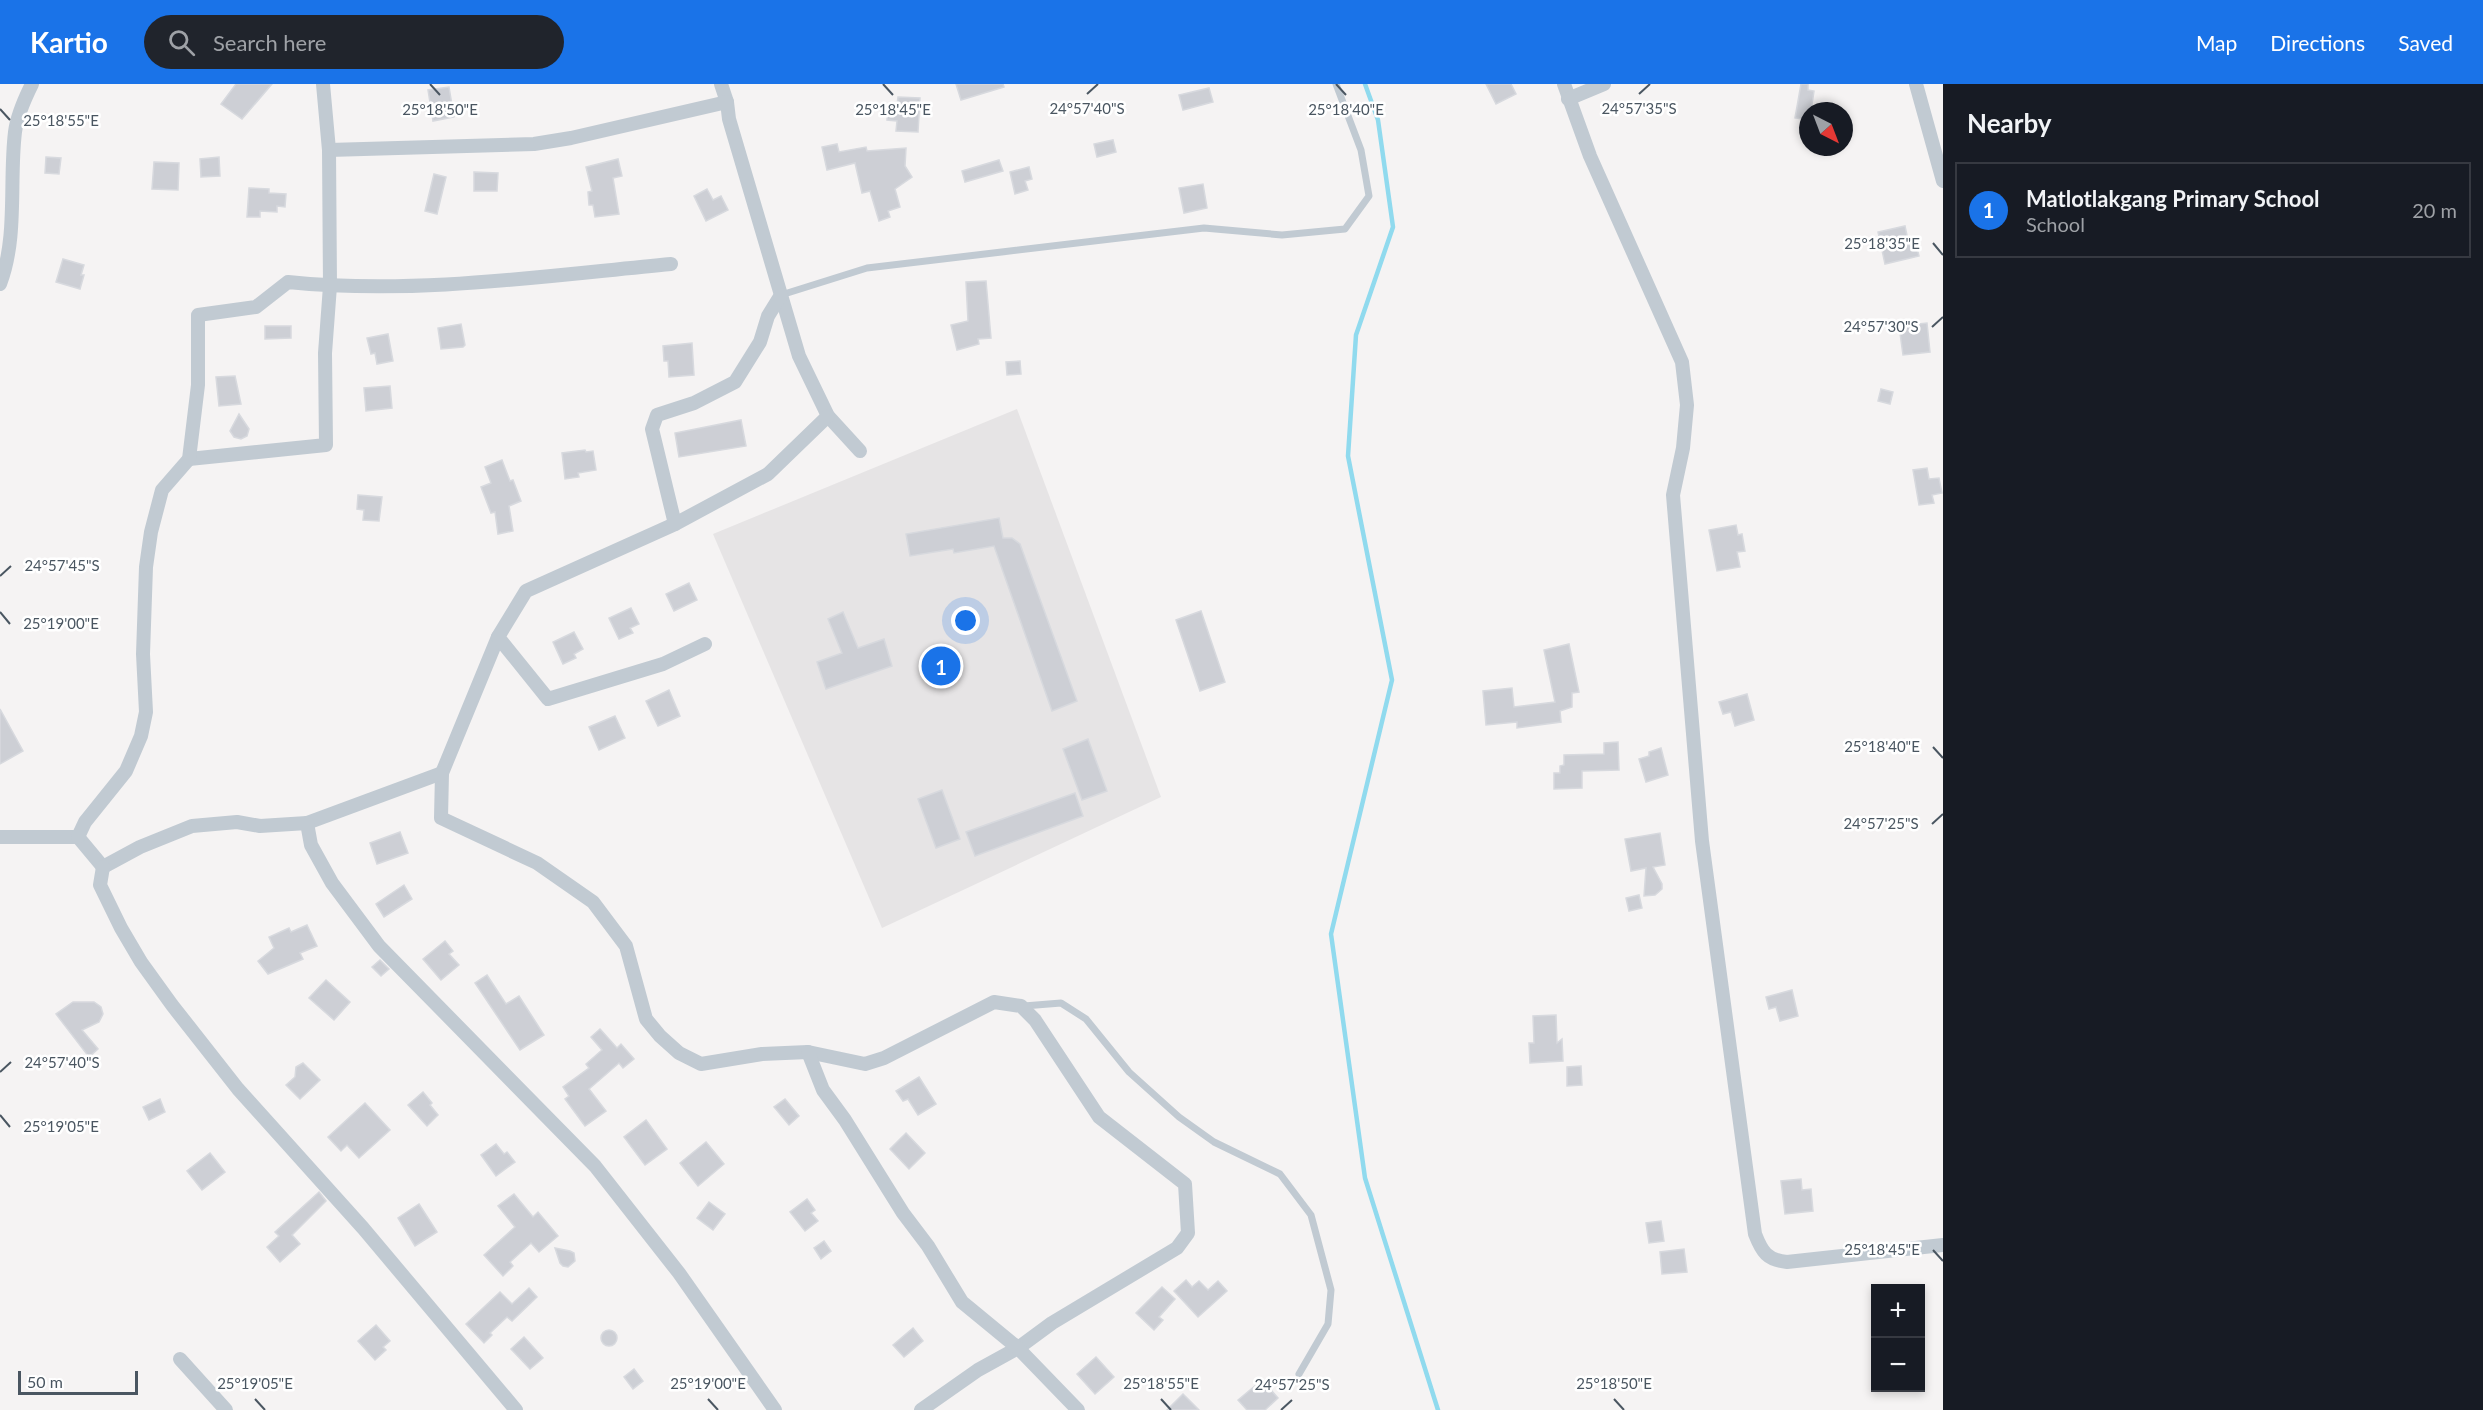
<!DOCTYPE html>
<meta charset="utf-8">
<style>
:root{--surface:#171b24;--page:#20242c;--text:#f1f3f6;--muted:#9ea1a6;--line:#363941;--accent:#1a73e8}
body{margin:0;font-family:Lato,sans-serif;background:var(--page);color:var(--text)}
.controls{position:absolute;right:18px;bottom:18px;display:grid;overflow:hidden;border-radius:0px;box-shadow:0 3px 9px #0003}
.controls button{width:54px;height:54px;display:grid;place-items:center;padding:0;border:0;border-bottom:2px solid var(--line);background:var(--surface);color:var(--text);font:30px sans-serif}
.compass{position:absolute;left:1799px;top:18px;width:54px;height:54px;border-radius:50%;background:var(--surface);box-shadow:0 3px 9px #0003;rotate:138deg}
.scale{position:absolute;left:18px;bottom:15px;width:120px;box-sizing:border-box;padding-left:6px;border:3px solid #4a5661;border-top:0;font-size:16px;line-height:21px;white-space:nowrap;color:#4a5661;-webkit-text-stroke:4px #fff;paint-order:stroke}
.you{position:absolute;left:966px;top:537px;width:21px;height:21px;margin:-15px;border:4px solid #fff;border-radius:50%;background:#1a73e8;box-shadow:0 0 0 9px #1a73e833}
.badge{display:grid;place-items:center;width:39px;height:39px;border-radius:50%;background:var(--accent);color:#fff;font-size:20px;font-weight:700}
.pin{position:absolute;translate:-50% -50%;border:3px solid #fff;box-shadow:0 2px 6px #0006}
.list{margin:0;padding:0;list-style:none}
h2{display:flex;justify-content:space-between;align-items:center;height:78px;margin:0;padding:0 24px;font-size:26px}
h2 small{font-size:20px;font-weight:400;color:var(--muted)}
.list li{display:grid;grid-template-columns:39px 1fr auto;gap:18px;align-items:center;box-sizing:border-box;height:96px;margin:0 12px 12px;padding:0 12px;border:2px solid var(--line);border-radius:0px}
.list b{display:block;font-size:22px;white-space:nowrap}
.list p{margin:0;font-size:20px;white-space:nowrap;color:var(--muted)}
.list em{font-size:20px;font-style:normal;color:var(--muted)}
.icon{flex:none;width:33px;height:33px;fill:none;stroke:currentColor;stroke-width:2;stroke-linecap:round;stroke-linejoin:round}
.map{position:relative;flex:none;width:1943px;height:1326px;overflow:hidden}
header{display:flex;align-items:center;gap:36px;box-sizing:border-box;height:84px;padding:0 30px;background:var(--accent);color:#fff}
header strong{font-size:28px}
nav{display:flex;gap:33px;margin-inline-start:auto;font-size:21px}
.search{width:420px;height:54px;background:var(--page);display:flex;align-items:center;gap:15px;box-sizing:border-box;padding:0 21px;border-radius:33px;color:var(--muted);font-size:22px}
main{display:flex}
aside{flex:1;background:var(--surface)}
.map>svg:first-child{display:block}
</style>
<header>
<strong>Kartio</strong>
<div class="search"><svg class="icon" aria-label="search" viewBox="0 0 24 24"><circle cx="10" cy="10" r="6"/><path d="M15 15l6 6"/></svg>Search here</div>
<nav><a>Map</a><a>Directions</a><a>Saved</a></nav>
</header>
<main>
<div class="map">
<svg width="1943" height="1326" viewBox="0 0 1943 1326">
<rect width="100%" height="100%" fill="#f5f3f3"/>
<!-- education -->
<path fill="#e6e4e5" d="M1017,325l144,388 -279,131 -169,-394z"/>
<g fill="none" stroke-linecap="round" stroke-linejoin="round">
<!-- stream -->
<path stroke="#90daee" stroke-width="4.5" d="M1365,0l13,36 15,107 -37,108 -8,121 44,224 -61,254 34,244 73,232"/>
</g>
<!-- building -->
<g fill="#cdcfd5" stroke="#d7d9de" stroke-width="1.5">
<path d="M236,0h36l-30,35 -21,-15z"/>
<path d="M956,0h47l1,3 -43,13z"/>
<path d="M1486,0h25l5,10 -20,10z"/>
<path d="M1801,0h7v6l6,1 -3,20h-3v9l-13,-2z"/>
<path d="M449,3l5,30 -21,4 -5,-31z"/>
<path d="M1209,4l4,14 -30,8 -4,-15z"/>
<path d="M898,13l22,1 -2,34 -22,-1 1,-10 -10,-1 1,-15h9z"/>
<path d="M1113,56l3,12 -19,5 -3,-13z"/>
<path d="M837,60l2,8 27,-5 1,4 39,-3 -1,18 7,11 -17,12 5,18 -12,4 2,6 -11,4 -9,-30 -8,2 -7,-30 -28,7 -5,-23z"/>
<path d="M46,73l15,1 -2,16 -14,-1z"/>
<path d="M219,73l1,19 -19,1 -1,-18z"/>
<path d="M618,75l4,17 -9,2 6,36 -24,3 -2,-12h-4l-1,-13 4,-1 -6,-24z"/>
<path d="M999,76l4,11 -38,11 -3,-11z"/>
<path d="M154,78l25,1 -1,27 -26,-1z"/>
<path d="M1029,83l3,12 -7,2 3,9 -13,4 -5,-22z"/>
<path d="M474,88l24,1 -1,18h-23z"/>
<path d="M434,90l12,3 -9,37 -12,-3z"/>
<path d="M1203,100l4,24 -23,5 -5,-25z"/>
<path d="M249,104l20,1v4l17,1 -1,13 -8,-1v6l-17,-1v6h-13z"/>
<path d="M707,105l6,11 8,-4 7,14 -22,11 -12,-25z"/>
<path d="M1905,142l4,19 7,-1 3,12 -34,8 -7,-32z"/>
<path d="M63,175l21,6 -3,10h3l-4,14 -24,-7z"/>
<path d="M986,197l5,57 -13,1 1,5 -22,6 -6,-25 17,-4 -2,-39z"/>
<path d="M1927,239l3,29 -27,3 -4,-29z"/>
<path d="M461,240l4,21 -2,2 -22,2 -3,-21z"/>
<path d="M265,242h26v12l-26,1z"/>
<path d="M388,250l5,27 -16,3 -2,-11 -4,1 -4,-16z"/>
<path d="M692,259l2,32 -25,2 -1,-16h-4l-1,-15z"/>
<path d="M1020,277l1,13 -14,1 -1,-13z"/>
<path d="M235,292l6,28 -22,2 -3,-29z"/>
<path d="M390,302l2,22 -26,3 -2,-23z"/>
<path d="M1881,305l12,3 -3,12 -12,-3z"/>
<path d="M239,330l10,15 -2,7 -6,3 -7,-2 -4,-6z"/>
<path d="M741,336l5,26 -67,11 -4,-24z"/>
<path d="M585,366l1,2 7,-1 3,19 -18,3 1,4 -14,2 -3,-26z"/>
<path d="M502,376l8,21 3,-1 8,21 -12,5 4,25 -15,3 -3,-22 -4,1 -10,-26 10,-4 -6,-16z"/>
<path d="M1927,384l2,11 10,-1 3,15 -10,2 2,8 -15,2 -6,-35z"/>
<path d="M358,411l24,2 -3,24 -16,-1 1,-10 -7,-1z"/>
<path d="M999,434l4,20h9l8,6 57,157 -25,10 -58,-165 -40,7 -1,-4 -43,7 -4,-22z"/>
<path d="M1736,441l2,10 4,-1 3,17 -8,1 3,15 -23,4 -8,-41z"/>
<path d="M689,499l8,17 -23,11 -8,-17z"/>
<path d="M631,524l8,16 -9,4 3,5 -14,6 -10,-21z"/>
<path d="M1201,527l24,71 -25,9 -24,-71z"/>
<path d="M843,528l15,36 26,-9 8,27 -66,23 -9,-27 25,-9 -14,-34z"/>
<path d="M574,548l9,17 -9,5 2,4 -13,6 -10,-22z"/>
<path d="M1569,560l10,48 -7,1v14l-12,4 1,11 -44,6v-6l-31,3 -3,-34 29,-3 2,19 41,-5 -11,-52z"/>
<path d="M669,606l11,26 -22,10 -12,-25z"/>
<path d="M1747,610l7,26 -19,6 -4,-14 -8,2 -4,-12z"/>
<path d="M0,625l23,42 -23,13z"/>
<path d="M615,632l10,22 -26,12 -10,-23z"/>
<path d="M1088,655l19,52 -25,9 -19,-51z"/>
<path d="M1618,658l1,28 -37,1v17l-28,1v-16h6v-7l4,-1v-10l40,-1v-11z"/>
<path d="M1661,664l7,27 -22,7 -7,-23 10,-3v-4z"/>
<path d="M942,706l18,49 -24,9 -18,-49z"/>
<path d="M1075,709l8,23 -108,40 -9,-24z"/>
<path d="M400,748l8,21 -31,11 -7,-21z"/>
<path d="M1660,749l5,32 -12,2 9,17v5l-7,6 -11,1 2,-28 -15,3 -6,-32z"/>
<path d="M404,801l8,14 -28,18 -8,-13z"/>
<path d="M1639,811l3,13 -13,3 -3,-13z"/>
<path d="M307,841l10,21 -17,7 3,6 -35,15 -10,-13 16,-13 -5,-11 20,-9 2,4z"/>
<path d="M445,857l8,10 -4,3 10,11 -18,15 -18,-21z"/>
<path d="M380,876l9,9 -8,7 -9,-9z"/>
<path d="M487,891l19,29 13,-8 25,39 -24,15 -45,-67z"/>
<path d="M326,896l24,22 -16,18 -25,-22z"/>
<path d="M1792,906l6,26 -18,5 -4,-14 -7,2 -3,-12z"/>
<path d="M73,918h21l7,5 2,7 -4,8 -17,8 16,19 -9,8 -33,-43z"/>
<path d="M1556,931l1,28 5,-4 1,22 -33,2 -1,-20h5l-1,-27z"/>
<path d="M600,945l17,19 4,-4 13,15 -11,9 -4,-5 -30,26 17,22 -21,15 -20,-27 4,-3 -6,-9 26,-19 -3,-4 16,-14 -11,-13z"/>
<path d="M303,979l17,17 -20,19 -14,-14 9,-8 1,-10z"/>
<path d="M1581,982l1,19 -15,1v-19z"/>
<path d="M919,993l17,27 -18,11 -10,-16 -5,2 -7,-10z"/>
<path d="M423,1008l9,11 -2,2 8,10 -11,11 -19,-21z"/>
<path d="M160,1015l5,13 -16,8 -6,-13z"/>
<path d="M785,1015l14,17 -10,9 -15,-18z"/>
<path d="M365,1019l25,27 -31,28 -12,-13 -6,6 -13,-14z"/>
<path d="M646,1036l21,29 -22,16 -21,-28z"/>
<path d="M906,1049l19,20 -16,16 -19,-20z"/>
<path d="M706,1058l18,22 -26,22 -18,-23z"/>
<path d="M496,1060l8,10 3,-2 8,10 -19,14 -15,-21z"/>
<path d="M210,1069l15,19 -23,18 -15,-19z"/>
<path d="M1801,1095l1,11 9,-1 2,22 -28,3 -4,-33z"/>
<path d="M319,1108l7,9 -34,34 8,9 -20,18 -13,-15 12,-11 -4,-4z"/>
<path d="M514,1110l19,23 5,-5 20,24 -19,16 -8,-9 -21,19 3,4 -10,10 -19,-21 31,-28 -17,-21z"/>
<path d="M807,1115l8,11 -4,3 7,8 -13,10 -15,-19z"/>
<path d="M709,1118l16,12 -12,16 -16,-12z"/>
<path d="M419,1120l18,28 -22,14 -17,-28z"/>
<path d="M1661,1137l3,20 -15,2 -3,-20z"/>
<path d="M824,1157l7,10 -10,8 -7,-11z"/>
<path d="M555,1164l15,3 4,2 1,8 -7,6 -5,-1 -3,-3z"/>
<path d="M1684,1165l3,23 -25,2 -2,-22z"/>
<path d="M1186,1196l6,7 7,-6 9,9 10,-9 9,10 -29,26 -24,-26z"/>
<path d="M1162,1203l13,12 -16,18 4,3 -9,10 -18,-17z"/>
<path d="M529,1204l8,9 -25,24 -5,-4 -17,16 2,2 -8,8 -18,-19 34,-32 12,12z"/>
<path d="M376,1241l14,16 -7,6 3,3 -11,10 -17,-19z"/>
<path d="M913,1244l10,13 -19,16 -11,-12z"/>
<circle cx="609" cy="1254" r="8"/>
<path d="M524,1253l19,21 -13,11 -19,-20z"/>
<path d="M1096,1273l18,20 -19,17 -18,-20z"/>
<path d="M634,1285l9,12 -10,8 -9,-12z"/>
<path d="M1262,1296l16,18 -13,12h-18l-9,-10z"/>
<path d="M1183,1310l16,16h-32z"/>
</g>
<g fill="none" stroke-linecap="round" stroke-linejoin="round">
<!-- service -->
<g stroke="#c1cad2" stroke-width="7">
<path d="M781,211l86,-27 337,-40 78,7 63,-6 24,-33 -8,-46 -25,-66"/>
<path d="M1024,922l37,-3 25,16 43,53 50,45 35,25 66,32 31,41 20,75 -3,34 -29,50"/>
</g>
<!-- minor -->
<g stroke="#c1cad2" stroke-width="14">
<path d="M721,0l6,18 2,17 70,237 29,60 32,35"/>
<path d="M1564,0l26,72 92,206 5,43 -4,43 -10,47 29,346 53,393c7,18 12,26 32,28l156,-17"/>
<path d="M1916,0l27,97"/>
<path d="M1568,15l36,-15"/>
<path d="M329,66l205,-6 37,-6 156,-36"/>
<path d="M0,200c18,-47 9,-103 15,-152 2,-16 10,-34 17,-48"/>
<path d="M189,375l137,-14 -1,-92 5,-67 -1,-136 -6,-66"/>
<path d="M675,440l-23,-95 5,-14 37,-12 41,-21 25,-40 8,-26 13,-21"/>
<path d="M498,553l-56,136 -1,45 96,45 56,39 33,44 20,73 14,17 19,17 22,11 61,-10 46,-2 57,12 19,-6 110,-56 27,4 14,14 64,97 86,67 3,49 -11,15 -125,75 -34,25 -40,22 -57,40"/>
<path d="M705,560l-42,20 -115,35 -50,-62 28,-46 149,-67 93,-50 60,-58"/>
<path d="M307,739l135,-50"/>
<path d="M0,753h78l25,30"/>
<path d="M78,753l7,-15 41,-51 15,-35 5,-24 -3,-58 3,-87 5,-35 11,-42 27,-31 9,-74v-70l58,-8 32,-25c127,13 256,-6 383,-18"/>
<path d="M103,783l37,-20 52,-21 45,-4 23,4 47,-3 4,22 21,38 47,63 216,220 84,107 96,137"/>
<path d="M103,783l-3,18 21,43 20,34 31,43 66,84 125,139 153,182"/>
<path d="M808,968l15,38 22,30 58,93 25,33 34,56 56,46 60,62"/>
<path d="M180,1275l46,51"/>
</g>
</g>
<!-- ticks -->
<path fill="none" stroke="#4a5661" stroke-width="2" d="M430,0l10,11M883,0l10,11M1336,0l10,11M1087,10l11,-10M1639,10l11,-10M0,25l10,11M1933,159l10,12M1932,243l11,-10M0,492l11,-10M0,528l10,12M1933,663l10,11M1932,740l11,-10M0,988l11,-10M0,1031l10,12M1933,1166l10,11M255,1315l10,11M708,1315l10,11M1161,1315l10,11M1614,1315l10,11M1281,1326l11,-10"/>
<g font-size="15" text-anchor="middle" fill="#4a5661" stroke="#fff" stroke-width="5" stroke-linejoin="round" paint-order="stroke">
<text x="1087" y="30">24°57'40"S</text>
<text x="1639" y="30">24°57'35"S</text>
<text x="440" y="31">25°18'50"E</text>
<text x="893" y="31">25°18'45"E</text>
<text x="1346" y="31">25°18'40"E</text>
<text x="61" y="42">25°18'55"E</text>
<text x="1882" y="165">25°18'35"E</text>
<text x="1881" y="248">24°57'30"S</text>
<text x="62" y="487">24°57'45"S</text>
<text x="61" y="545">25°19'00"E</text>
<text x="1882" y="668">25°18'40"E</text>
<text x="1881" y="745">24°57'25"S</text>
<text x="62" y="984">24°57'40"S</text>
<text x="61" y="1048">25°19'05"E</text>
<text x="1882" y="1171">25°18'45"E</text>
<text x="255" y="1305">25°19'05"E</text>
<text x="708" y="1305">25°19'00"E</text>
<text x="1161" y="1305">25°18'55"E</text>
<text x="1614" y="1305">25°18'50"E</text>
<text x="1292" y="1306">24°57'25"S</text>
</g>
</svg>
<div class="controls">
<button>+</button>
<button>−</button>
</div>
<svg class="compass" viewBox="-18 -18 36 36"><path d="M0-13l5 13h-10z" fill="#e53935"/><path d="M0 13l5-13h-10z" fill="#9ea1a6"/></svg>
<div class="scale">50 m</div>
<div class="you"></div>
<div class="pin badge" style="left:941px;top:582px">1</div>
</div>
<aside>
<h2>Nearby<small></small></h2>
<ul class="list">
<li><span class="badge">1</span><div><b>Matlotlakgang Primary School</b><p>School</p></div><em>20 m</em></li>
</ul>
</aside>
</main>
